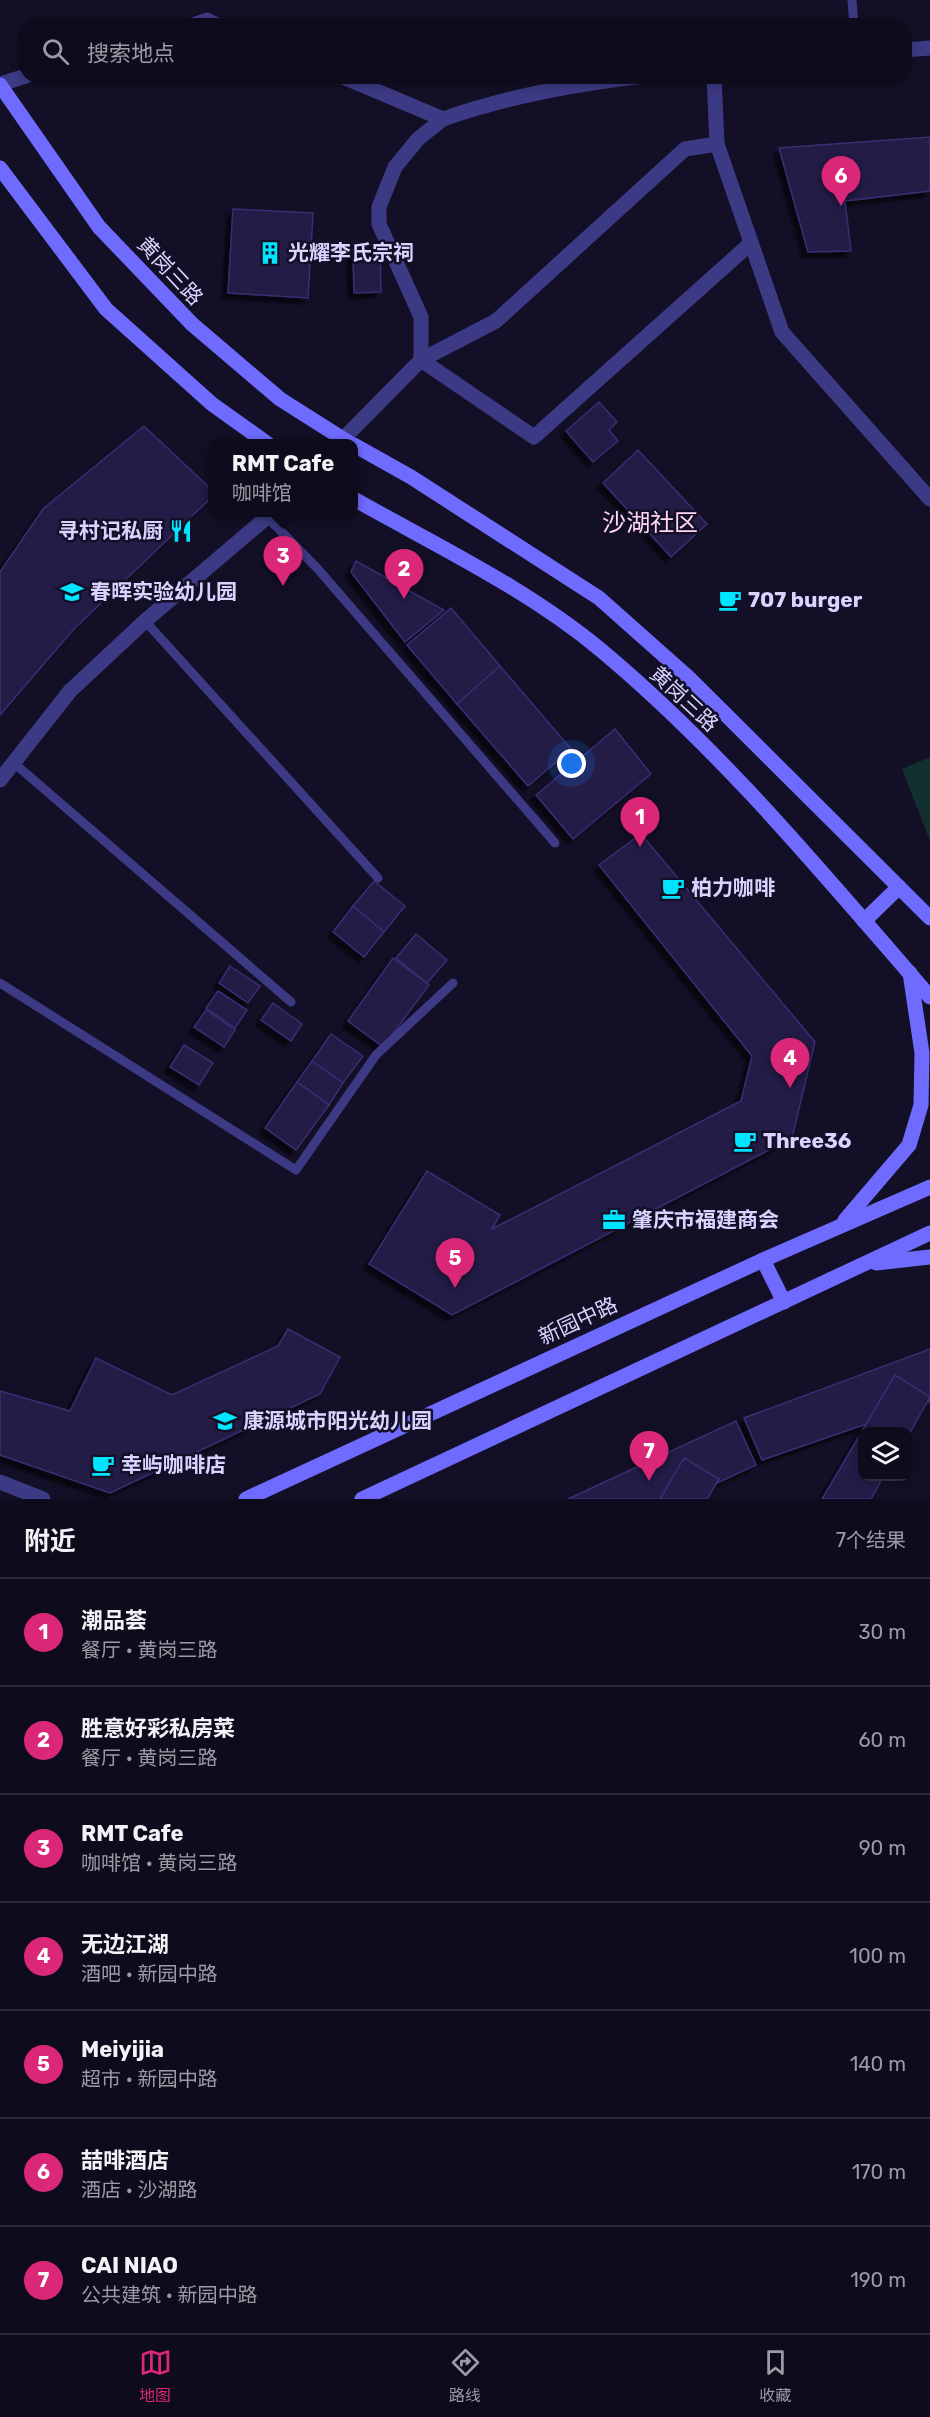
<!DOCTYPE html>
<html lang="zh">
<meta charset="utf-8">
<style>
:root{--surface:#0e0b1c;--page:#1c1929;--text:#f1f3f6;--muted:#9b9ba3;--line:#2e2b3b;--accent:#db2777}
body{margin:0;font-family:Rubik,"Noto Sans SC",sans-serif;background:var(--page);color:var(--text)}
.controls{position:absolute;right:18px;bottom:18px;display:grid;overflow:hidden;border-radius:12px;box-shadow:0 3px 9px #0003}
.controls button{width:54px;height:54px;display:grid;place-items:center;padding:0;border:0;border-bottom:2px solid var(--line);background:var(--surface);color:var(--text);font:30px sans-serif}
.you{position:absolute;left:572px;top:764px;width:21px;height:21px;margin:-15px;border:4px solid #fff;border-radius:50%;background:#1a73e8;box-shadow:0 0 0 9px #1a73e833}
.badge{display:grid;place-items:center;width:39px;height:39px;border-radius:50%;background:var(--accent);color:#fff;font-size:20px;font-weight:700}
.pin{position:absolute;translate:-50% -50px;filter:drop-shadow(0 2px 3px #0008)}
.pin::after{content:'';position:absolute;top:32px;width:21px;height:18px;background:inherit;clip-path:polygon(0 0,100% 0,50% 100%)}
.popup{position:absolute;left:208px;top:439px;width:150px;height:78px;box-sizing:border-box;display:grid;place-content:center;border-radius:12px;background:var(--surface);filter:drop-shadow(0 2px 4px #0005);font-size:20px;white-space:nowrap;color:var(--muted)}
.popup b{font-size:22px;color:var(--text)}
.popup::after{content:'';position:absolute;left:50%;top:100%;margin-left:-12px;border:12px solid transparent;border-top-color:var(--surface)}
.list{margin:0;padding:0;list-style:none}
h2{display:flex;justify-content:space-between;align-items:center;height:78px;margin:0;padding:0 24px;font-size:26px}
h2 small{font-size:20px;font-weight:400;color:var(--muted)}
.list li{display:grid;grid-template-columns:39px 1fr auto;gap:18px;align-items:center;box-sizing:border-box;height:108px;padding:0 24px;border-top:2px solid var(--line)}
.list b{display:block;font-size:22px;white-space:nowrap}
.list p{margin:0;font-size:20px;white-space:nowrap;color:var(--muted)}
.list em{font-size:20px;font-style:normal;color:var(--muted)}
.icon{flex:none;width:33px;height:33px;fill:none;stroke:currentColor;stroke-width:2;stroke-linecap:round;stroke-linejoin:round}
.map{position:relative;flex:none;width:930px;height:1499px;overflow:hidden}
.search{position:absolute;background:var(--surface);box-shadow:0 3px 9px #0003;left:18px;right:18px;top:18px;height:66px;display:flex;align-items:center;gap:15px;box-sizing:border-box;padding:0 21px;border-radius:24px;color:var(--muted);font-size:22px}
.sheet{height:834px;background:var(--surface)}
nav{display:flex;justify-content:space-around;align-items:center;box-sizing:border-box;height:84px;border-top:2px solid var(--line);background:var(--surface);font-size:16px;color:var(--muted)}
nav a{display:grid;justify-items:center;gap:3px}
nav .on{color:var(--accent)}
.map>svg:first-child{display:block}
</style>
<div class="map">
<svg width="930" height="1499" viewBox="0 0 930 1499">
<defs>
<filter id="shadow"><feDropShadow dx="-5.5" dy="5.5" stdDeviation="1.5" flood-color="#0009"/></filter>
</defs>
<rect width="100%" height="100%" fill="#130f26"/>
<!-- green -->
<path fill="#12302f" d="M930,757v84l-28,-72z"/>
<!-- building -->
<g fill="#241b47" stroke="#3b2d73" stroke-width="1.5" filter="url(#shadow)">
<path d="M930,137v54l-85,10 6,50 -43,1 -29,-104z"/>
<path d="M233,209l80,4 -5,85 -80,-5z"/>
<path d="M380,251l1,41 -27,1 -1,-41z"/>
<path d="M599,402l18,20 -8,8 9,11 -25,21 -27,-31z"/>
<path d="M144,426l68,64v7l-139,133 -73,85v-143l43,-63z"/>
<path d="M638,450l69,74 -36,33 -68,-74z"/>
<path d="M356,561l88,49 -39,32 -54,-70z"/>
<path d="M451,608l49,58 -43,38 -50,-59z"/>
<path d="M500,666l71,83 -43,37 -71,-82z"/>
<path d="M615,729l36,45 -78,65 -37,-44z"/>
<path d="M641,834l174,208 -23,96 -340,177 -83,-51 58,-93 73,44 -8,14 249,-128 11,-45 -153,-191z"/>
<path d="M374,881l31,25 -21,26 -31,-26z"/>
<path d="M353,906l31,26 -20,25 -31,-25z"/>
<path d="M416,934l31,26 -20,23 -31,-25z"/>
<path d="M393,958l36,27 -46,62 -35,-26z"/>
<path d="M230,966l30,20 -12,17 -29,-20z"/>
<path d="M218,991l29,19 -12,18 -29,-20z"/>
<path d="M273,1003l29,21 -11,17 -30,-21z"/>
<path d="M206,1010l29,20 -11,17 -30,-20z"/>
<path d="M331,1034l32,22 -20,27 -31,-22z"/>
<path d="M184,1045l29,18 -14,22 -29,-18z"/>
<path d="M312,1061l31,22 -14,22 -32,-23z"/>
<path d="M297,1082l32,23 -33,45 -31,-22z"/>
<path d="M288,1329l52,28 -20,37 -210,99 -110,-38v-64l70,20 26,-53 76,37 106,-49z"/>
<path d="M930,1349v53l-168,58 -18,-42z"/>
<path d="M895,1375l35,22 -22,39v-4h-46v44h22l-13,23h-49z"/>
<path d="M736,1421l20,44 -73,34h-115z"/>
<path d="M684,1458l35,21 -12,20h-47z"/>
</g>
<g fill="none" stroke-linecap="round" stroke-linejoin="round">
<!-- service -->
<g stroke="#3d3a85" stroke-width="9">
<path d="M852,0l2,26"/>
<path d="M267,517l50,51 238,275"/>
<path d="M145,621l233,257"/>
<path d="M14,763l277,239"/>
<path d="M0,983l296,187 80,-115 77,-72"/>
</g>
<!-- pedestrian -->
<path stroke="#3d3a85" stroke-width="15" d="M0,1482l43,17"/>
<!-- minor -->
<g stroke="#3d3a85" stroke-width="15">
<path d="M190,26l17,-6 12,6"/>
<path d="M341,76l102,43 -25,20 -23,28 -16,40v17l42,93v43l-78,79"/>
<path d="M714,76l3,68 65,188 148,167"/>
<path d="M0,84l26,-8"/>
<path d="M717,144l-32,5 -189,172 -75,39 113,77 217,-194"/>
<path d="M0,780l70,-89 75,-70 128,-109"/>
</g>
<!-- tertiary -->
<g stroke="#3d3a85" stroke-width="15">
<path d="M904,50l26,-2"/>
<path d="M443,119c65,-23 132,-35 201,-43"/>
</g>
<!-- secondary -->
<g stroke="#6f6bff" stroke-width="15">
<path d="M0,85l99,142 93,97 88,75 71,45"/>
<path d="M0,168l106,141 106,95 56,40"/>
<path d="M354,445l57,32 188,121 89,79 242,241"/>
<path d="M354,499c83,47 174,90 248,152 122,102 224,226 328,346"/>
<path d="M864,921l35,-34"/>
<path d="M845,1220l64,-75 12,-40 1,-52 -12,-80"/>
<path d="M763,1260l21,42"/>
<path d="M876,1263l54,-6"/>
<path d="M246,1499l517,-239 167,-73"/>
<path d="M362,1499l568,-266"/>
</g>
</g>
<!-- icons -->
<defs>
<g id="building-bare" transform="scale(1.8)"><path d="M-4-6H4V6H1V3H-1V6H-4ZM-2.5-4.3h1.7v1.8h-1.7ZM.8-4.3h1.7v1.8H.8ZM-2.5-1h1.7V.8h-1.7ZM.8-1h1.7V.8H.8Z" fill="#00e5ff" stroke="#130f26" stroke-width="2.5" paint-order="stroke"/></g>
<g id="restaurant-bare" transform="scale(1.8)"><path d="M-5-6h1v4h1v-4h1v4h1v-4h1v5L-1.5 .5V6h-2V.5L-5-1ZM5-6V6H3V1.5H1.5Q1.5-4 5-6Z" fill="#00e5ff" stroke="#130f26" stroke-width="2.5" paint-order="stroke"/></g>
<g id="school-bare" transform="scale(1.8)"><path d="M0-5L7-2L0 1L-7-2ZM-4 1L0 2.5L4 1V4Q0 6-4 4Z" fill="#00e5ff" stroke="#130f26" stroke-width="2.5" paint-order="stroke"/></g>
<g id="cafe-bare" transform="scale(1.8)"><path d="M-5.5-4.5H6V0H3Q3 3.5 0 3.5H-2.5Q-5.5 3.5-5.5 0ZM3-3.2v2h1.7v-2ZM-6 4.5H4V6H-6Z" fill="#00e5ff" stroke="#130f26" stroke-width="2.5" paint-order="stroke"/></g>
<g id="office-bare" transform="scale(1.8)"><path d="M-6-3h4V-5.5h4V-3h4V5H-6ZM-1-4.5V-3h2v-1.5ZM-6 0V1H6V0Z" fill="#00e5ff" stroke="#130f26" stroke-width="2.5" paint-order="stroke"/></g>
</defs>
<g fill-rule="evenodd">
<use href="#building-bare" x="270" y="253"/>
<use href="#restaurant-bare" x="181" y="531"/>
<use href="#school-bare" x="72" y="592"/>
<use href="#cafe-bare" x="730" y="600"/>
<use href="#cafe-bare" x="673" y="888"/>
<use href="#cafe-bare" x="745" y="1141"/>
<use href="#office-bare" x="614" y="1220"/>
<use href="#school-bare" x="225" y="1421"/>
<use href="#cafe-bare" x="103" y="1465"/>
</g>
<g text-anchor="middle" stroke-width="5" stroke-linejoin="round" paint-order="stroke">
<!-- poi labels -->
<g font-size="21" font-weight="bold" fill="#d9d4ff" stroke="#130f26" text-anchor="start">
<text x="288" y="260">光耀李氏宗祠</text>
<text x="163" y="538" text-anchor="end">寻村记私厨</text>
<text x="90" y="599">春晖实验幼儿园</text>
<text x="748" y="607">707 burger</text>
<text x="691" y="895">柏力咖啡</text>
<text x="763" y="1148">Three36</text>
<text x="632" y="1227">肇庆市福建商会</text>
<text x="243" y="1428">康源城市阳光幼儿园</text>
<text x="121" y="1472">幸屿咖啡店</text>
</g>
<!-- street labels -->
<g font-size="21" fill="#d9d4ff" stroke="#130f26">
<text transform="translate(170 271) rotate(47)" y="7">黄岗三路</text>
<text transform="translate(684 699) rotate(43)" y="7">黄岗三路</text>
<text transform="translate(578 1321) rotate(-25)" y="7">新园中路</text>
</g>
<!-- quarter labels -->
<g font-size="24" fill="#ffd6f0" stroke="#130f26">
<text x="650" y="531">沙湖社区</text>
</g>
</g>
</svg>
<div class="controls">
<button><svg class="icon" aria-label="layers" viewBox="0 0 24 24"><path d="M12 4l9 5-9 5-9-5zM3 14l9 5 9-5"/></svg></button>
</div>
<div class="you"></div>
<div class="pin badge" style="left:640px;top:847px">1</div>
<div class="pin badge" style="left:404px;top:599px">2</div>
<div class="pin badge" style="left:283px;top:586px">3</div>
<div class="popup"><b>RMT Cafe</b>咖啡馆</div>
<div class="pin badge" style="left:790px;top:1088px">4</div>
<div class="pin badge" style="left:455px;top:1288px">5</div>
<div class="pin badge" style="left:841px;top:206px">6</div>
<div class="pin badge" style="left:649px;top:1481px">7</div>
<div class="search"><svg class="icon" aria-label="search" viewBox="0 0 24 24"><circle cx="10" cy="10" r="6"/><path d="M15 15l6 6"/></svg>搜索地点</div>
</div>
<section class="sheet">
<h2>附近<small>7个结果</small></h2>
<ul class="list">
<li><span class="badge">1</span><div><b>潮品荟</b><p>餐厅 · 黄岗三路</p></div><em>30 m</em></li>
<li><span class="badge">2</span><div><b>胜意好彩私房菜</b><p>餐厅 · 黄岗三路</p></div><em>60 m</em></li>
<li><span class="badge">3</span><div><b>RMT Cafe</b><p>咖啡馆 · 黄岗三路</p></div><em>90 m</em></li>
<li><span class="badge">4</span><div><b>无边江湖</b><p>酒吧 · 新园中路</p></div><em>100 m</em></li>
<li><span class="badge">5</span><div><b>Meiyijia</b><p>超市 · 新园中路</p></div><em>140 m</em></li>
<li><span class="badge">6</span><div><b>喆啡酒店</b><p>酒店 · 沙湖路</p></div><em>170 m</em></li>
<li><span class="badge">7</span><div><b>CAI NIAO</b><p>公共建筑 · 新园中路</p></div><em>190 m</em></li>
</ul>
</section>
<nav>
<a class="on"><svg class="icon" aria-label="map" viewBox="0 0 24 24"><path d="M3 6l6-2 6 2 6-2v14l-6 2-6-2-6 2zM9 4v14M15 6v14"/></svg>地图</a>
<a><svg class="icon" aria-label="directions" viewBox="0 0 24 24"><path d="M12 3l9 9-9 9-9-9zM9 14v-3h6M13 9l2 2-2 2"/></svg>路线</a>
<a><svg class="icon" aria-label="saved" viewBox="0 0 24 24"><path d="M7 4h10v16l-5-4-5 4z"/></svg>收藏</a>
</nav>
